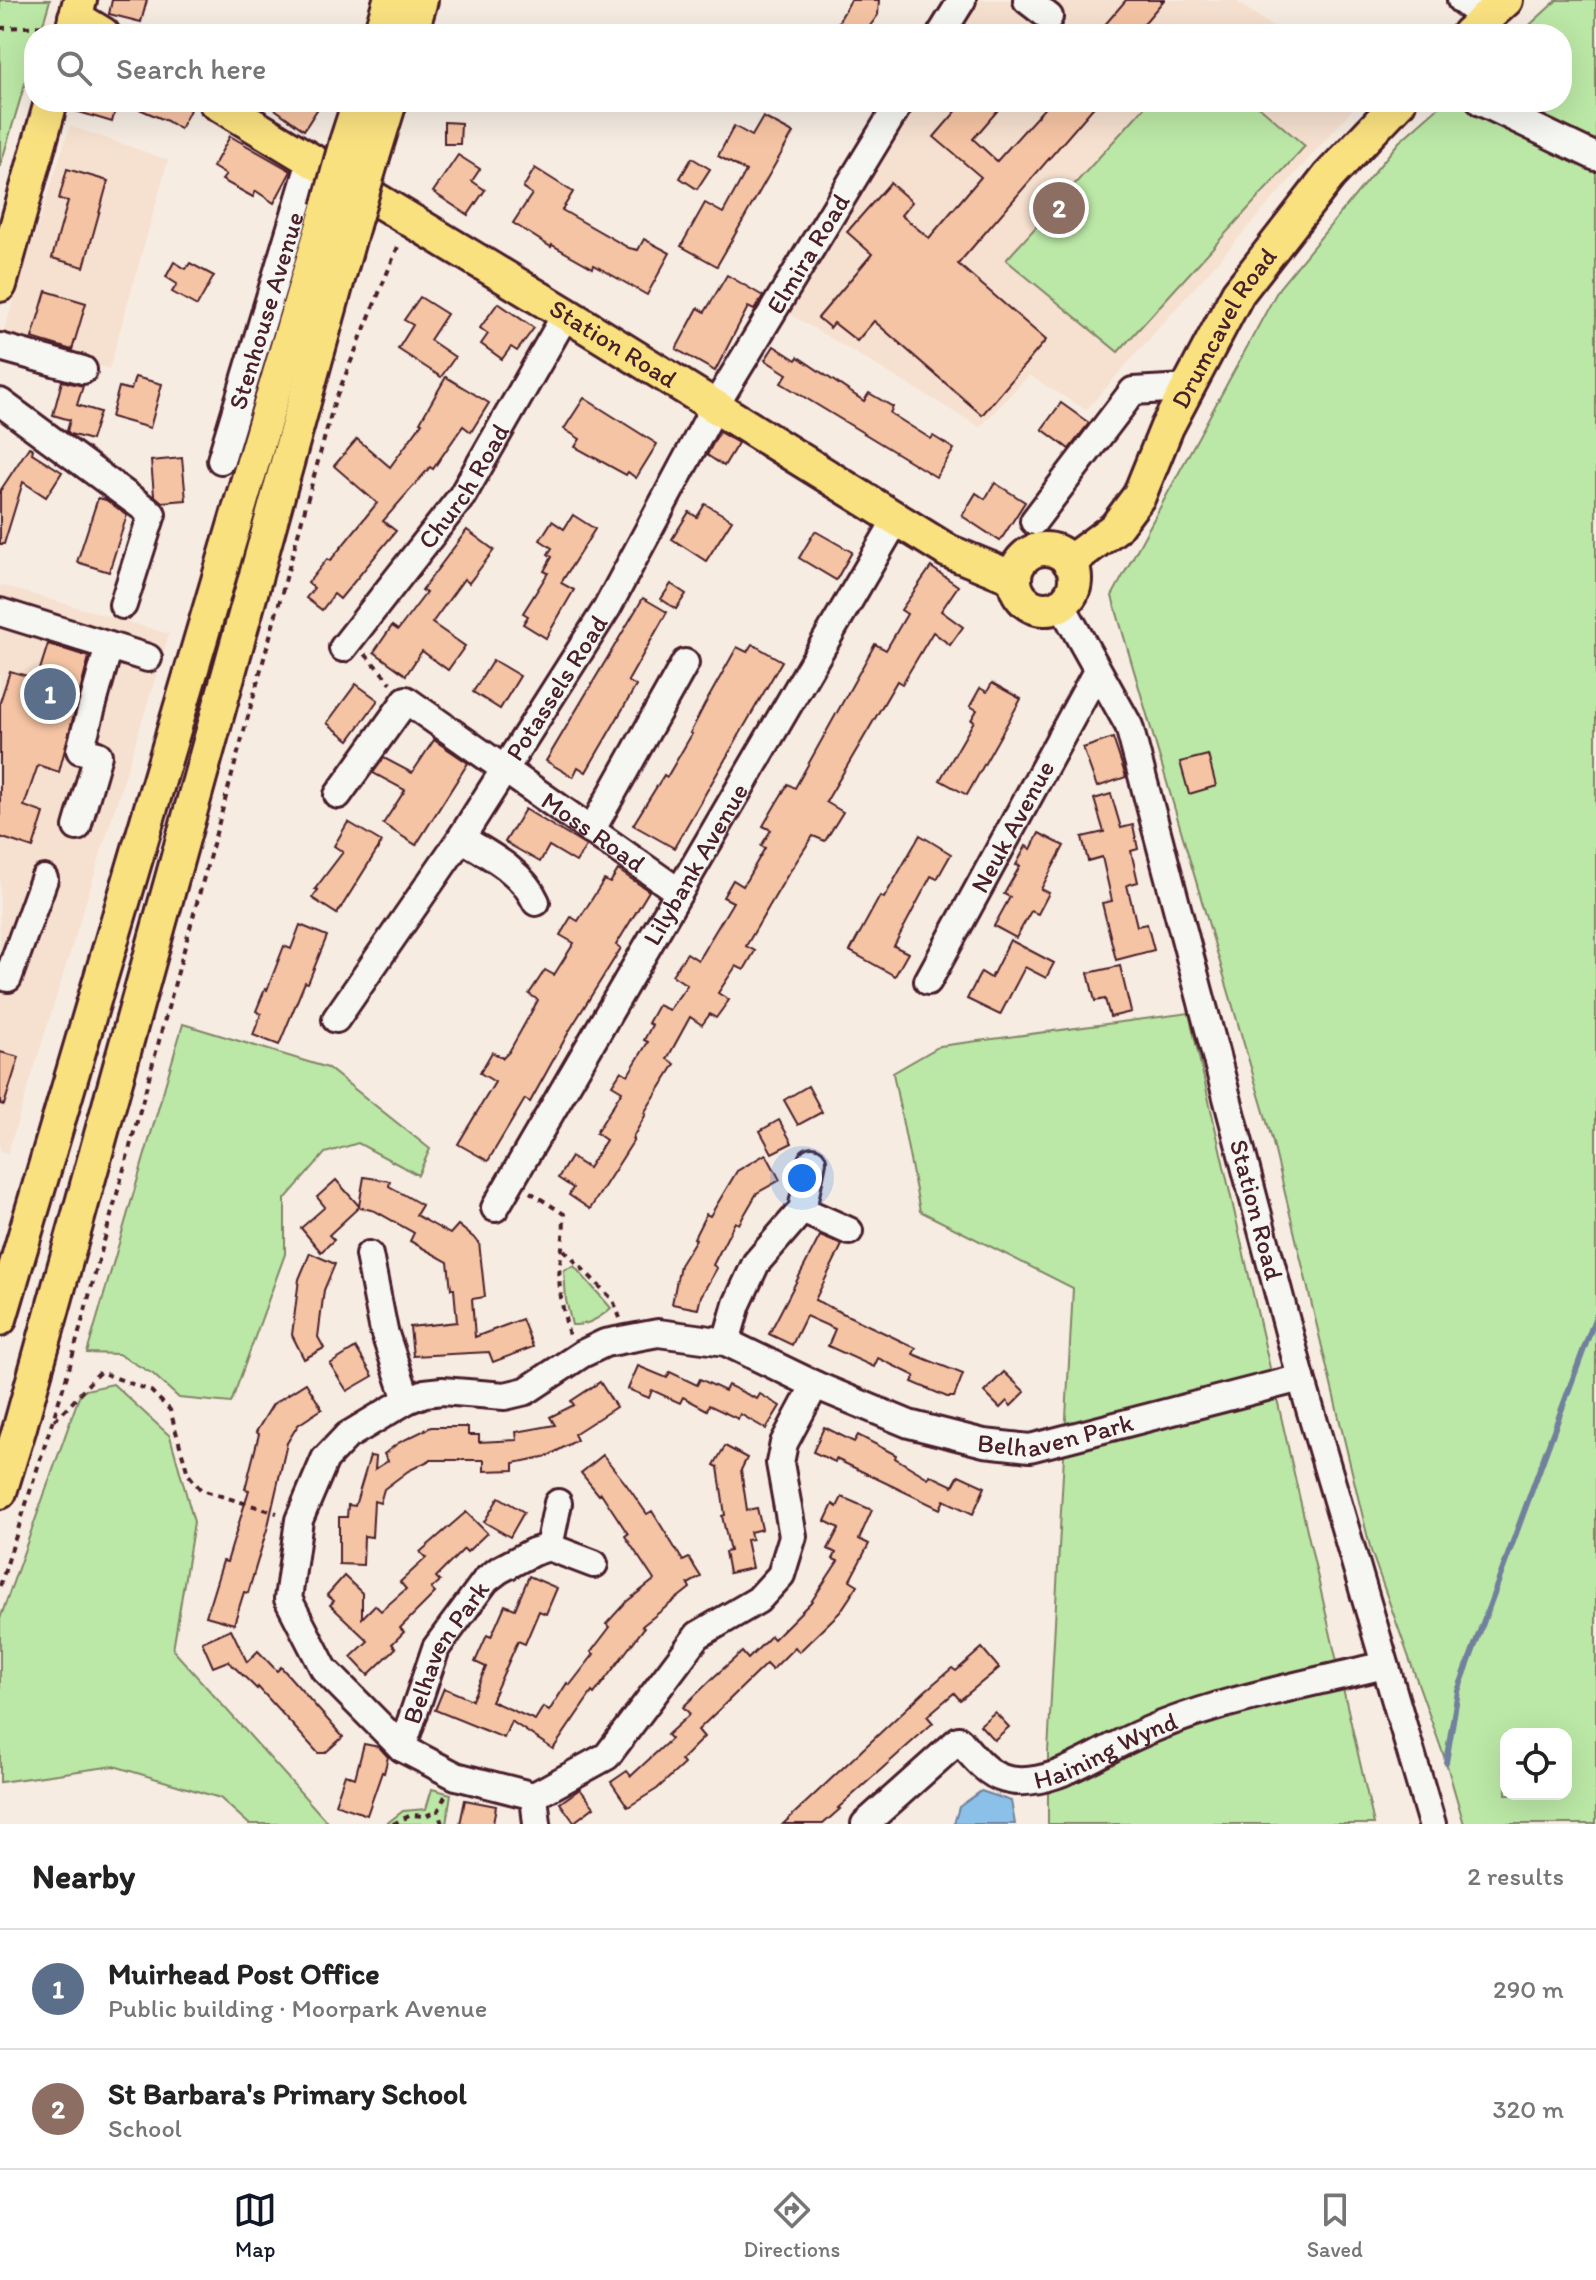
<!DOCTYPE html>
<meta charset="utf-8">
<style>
:root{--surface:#fff;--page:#f6f6f6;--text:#222;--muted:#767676;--line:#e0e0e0;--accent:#111827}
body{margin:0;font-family:Itim,sans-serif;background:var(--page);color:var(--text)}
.controls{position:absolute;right:24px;bottom:24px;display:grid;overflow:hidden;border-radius:16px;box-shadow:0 8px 32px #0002}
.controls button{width:72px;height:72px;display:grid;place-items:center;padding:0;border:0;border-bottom:2px solid var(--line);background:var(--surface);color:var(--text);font:40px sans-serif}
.you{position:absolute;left:802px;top:1178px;width:28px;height:28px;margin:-20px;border:6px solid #fff;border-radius:50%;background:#1a73e8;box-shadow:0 0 0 12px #1a73e833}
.badge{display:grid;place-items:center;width:52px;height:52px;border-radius:50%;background:var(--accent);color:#fff;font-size:26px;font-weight:700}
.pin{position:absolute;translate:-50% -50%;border:4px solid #fff;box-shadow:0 2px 8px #0006}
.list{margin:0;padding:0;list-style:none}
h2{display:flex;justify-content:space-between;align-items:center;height:104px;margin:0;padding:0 32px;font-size:34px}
h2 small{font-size:26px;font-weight:400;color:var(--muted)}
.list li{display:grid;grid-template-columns:52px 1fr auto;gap:24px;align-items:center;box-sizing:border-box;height:120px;padding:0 32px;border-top:2px solid var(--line)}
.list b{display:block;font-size:30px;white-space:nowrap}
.list p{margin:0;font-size:26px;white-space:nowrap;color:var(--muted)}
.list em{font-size:26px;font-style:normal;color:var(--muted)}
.icon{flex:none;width:44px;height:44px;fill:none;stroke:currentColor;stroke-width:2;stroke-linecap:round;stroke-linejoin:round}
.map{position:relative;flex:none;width:1596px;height:1824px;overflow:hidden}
.search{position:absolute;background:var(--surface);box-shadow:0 8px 32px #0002;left:24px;right:24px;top:24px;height:88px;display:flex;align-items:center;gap:20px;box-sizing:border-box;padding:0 28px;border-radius:32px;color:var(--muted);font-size:30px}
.sheet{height:344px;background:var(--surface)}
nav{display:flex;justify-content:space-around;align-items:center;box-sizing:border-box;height:112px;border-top:2px solid var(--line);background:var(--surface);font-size:22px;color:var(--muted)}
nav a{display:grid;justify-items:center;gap:4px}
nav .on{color:var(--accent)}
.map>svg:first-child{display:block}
</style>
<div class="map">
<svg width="1596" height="1824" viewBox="0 0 1596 1824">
<rect width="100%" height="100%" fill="#f6ece2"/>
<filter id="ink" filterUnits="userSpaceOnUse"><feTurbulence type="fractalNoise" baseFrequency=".0125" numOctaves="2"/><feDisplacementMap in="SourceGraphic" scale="16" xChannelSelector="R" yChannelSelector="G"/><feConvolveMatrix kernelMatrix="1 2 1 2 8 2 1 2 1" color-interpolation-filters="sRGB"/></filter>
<g filter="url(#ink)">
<!-- built -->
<g fill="#f6e0cf">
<path d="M978,0h256l48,34h-324z"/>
<path d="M916,102h443l-273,308 -57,-35 -49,52 -192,-114z"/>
<path d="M70,126l98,34 -59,209 -106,-35z"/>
<path d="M0,585l169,49 -162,521 -7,-5z"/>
</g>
<!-- green -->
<g fill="#bbe8a6" stroke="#828468" stroke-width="2" fill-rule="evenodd">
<path d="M0,0h50l-10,34h-6v19l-34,114z"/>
<path d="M1557,0h39v1824h-132l-18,-62 -75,-211 -99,-412 -160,-543 167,-308 120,-146 45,-40h118v-68h-42zM1506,1734h60v60h-60z"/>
<path d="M1149,102h105l51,44 -187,206 -112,-92z"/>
<path d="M1189,1013l185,811h-326v-72l25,-464 -153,-77 -27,-138 47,-27z"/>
<path d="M183,1024l145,44 102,81 -12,26 -60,-32 -33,10 -40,46v55l-54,149 -52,-5 -26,-24 -35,-20 -31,-1z"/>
<path d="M574,1266l37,42c-11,10 -24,18 -39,17l-6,-25 -2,-30z"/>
<path d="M113,1384l57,52 24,86 -21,128 156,174h-80l-29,-26 -106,-32 -114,16v-163l81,-228z"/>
<path d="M432,1789l19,5 -5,30h-60l17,-13 23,-2z"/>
</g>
<!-- water -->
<path fill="#8bc0e8" stroke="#71809c" stroke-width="2" d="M981,1791l30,10 4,23h-61l5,-17z"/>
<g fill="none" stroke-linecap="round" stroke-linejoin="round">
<!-- stream -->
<path stroke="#71809c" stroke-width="6" d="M1446,1762l12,-71 138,-375"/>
</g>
<!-- building -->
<g fill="#f5c4a4" stroke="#4a1f2b" stroke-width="2">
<path d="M112,0h35l-6,22 -32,-8z"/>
<path d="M851,0h28l-1,15 -14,19h-11l-17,-8z"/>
<path d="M1126,0h38l-29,34h-38z"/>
<path d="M69,102h48l-5,20 -43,-13z"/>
<path d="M123,102h53l14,8 -10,19 -13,-8z"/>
<path d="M265,102h57l-18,28z"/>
<path d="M964,102h41l-32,37 24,22 53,-59h48l-140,162 88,76 -64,75 -108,-94 -17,20 -23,-18 -4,5 -12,-10 54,-64 -25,-22 43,-49 22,19 -11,13 28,23 52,-61 -47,-40z"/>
<path d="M763,117l30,16 -76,133 -36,-20 24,-43 18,10 23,-42 -28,-15 16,-30 18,10z"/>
<path d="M444,122l17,1 -1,21h-16z"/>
<path d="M230,136l61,35 -17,32 -18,-12 -3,6 -31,-17 4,-5 -13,-8z"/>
<path d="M458,155l22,14 -8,12 13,9 -17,25 -35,-23z"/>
<path d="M692,158l18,11 -13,20 -17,-11z"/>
<path d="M535,168l38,24 -11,18 67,38 9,2 6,-11 26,14 -23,42 -53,-30 -1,3 -41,-23 -1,2 -38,-24 19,-29 -9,-6z"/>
<path d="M67,169l41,12 -24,86 -32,-9 16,-57 -9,-2z"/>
<path d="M174,262l12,7 4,-6 24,13 -17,30 -25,-14 5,-8 -11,-7z"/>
<path d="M727,275l36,21 -9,14 -6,-3 -33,64 -39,-22 22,-41 7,4z"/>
<path d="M46,291l40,12 -14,47 -40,-12z"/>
<path d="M420,297l27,17 -17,26 25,17 -14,20 -43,-28 15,-24 -9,-5z"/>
<path d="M498,303l36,25 -17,23 -6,-4 -9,12 -21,-15 7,-10 -8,-6z"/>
<path d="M774,346l22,14 2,-3 66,44 5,-8 24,14 -3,6 41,26 2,-3 21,13 -18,28 -155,-94 6,-9 -22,-14z"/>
<path d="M135,377l27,7 -12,44 -39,-11 8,-30 12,3z"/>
<path d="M446,377l43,26 -18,29 -8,-6 -30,43 -3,-2 -47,54 13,10 -56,68 -6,-5 -12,16 -16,-12 8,-10 -6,-5 19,-24 3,2 47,-58 -43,-37 23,-27 33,28 32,-44 -2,-1z"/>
<path d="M62,381l21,5 -6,19 23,7 -9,28 -21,-6 -3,-3 3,-11 -17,-5z"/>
<path d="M584,398l73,46 -21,34 -8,-6 -2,3 -51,-28 5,-8 -16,-10z"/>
<path d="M1061,403l28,20 -20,26 -27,-20z"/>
<path d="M719,432l19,11 -14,23 -17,-11z"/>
<path d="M29,447l4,2 -1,4 30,19 -16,25 -23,-15 -19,62h-4v-53z"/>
<path d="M182,458l4,42 -24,2 -8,-7 -3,-34z"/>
<path d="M995,483l30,19 -25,39 -38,-25 14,-23 9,6z"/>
<path d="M98,498l8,2 21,15 -18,57 -32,-10z"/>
<path d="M705,504l27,16 -26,41 -34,-22 17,-27 8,5z"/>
<path d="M573,515l22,14 -34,54 13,7 -28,48 -23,-14 5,-8 -5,-3 25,-40 -4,-2 8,-14 -4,-3 4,-6 -12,-8 12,-19 12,8z"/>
<path d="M467,530l27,20 -25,33 -5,-4 -32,44 33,23 -17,24 -26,-19 -16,24 -32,-23 18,-26 6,4 28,-37 -4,-3z"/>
<path d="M815,531l37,21 -16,28 -37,-22z"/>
<path d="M931,567l27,19 -17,25 22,16 -13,18 -17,-13 -31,52 -5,-3 -71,121 17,10 -18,29 -12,-5 -26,40 -41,70 9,5 -11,19 -8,-4 -18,27 11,7 -13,18 -6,-4 -8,11 -12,-8 -23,42 8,5 -31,49 2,1 -14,25 2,1 -44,69 -21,-14 4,-7 -15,-10 13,-21 17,11 18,-28 -10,-7 26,-42 -10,-6 9,-14 7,4 20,-33 -4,-2 8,-15 -4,-2 10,-18 11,5 18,-25 -15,-10 15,-22 11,7 35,-58 -10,-5 10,-17 10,6 22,-38 -4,-2 10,-16 -8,-4 14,-24 11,-18 7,4 80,-144 11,6 21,-36 -6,-4z"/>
<path d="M671,584l15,10 -10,15 -15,-10z"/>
<path d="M643,598l24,14 -39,69 8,5 -50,86 -8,-5 -5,10 -27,-16z"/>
<path d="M48,644l41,13 -30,115 -21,-7 -14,41 20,7 -11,35 -33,-11v-135l10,-31 27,8z"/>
<path d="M752,644l30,17 -108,187 -41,-23 31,-50 3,2 25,-43 -2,-1 15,-29 32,-57 10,5z"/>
<path d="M493,660l27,16 -20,33 -27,-17z"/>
<path d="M992,683l29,16 -54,96 -27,-15 34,-59 -3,-1 6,-10 -7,-4 10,-18 7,4z"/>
<path d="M356,684l22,16 -29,40 -22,-17z"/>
<path d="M1113,738l13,39 -29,10 -14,-39z"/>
<path d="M434,740l34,23 -52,82 -33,-21 22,-34 -32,-17 11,-15 28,15z"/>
<path d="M1208,755l8,31 -27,8 -9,-32z"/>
<path d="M1111,794l10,34 12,-3 5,24 -7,2 7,31 -11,3 10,41 10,-2 7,26 -38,10 -14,-57 10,-2 -10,-44 -14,4 -6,-24 22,-5 -10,-33z"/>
<path d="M525,809l61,37 -10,16 -27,-16 -9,16 -35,-20z"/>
<path d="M348,822l34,20 -45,72 -25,-16 6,-8 -3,-1 28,-37 -9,-6z"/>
<path d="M1039,833l25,13 -23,43 8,4 -11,21 -7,-3 -15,27 -22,-12 16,-29 -6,-3 16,-28 -4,-1 10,-19 5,3z"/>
<path d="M920,835l31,19 -14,25 -6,-3 -37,70 14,7 -13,23 -45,-25 30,-55 4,2z"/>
<path d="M618,870l31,21 -33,54 5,3 -50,80 -41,74 -5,-3 -37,62 -30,-17 37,-62 -15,-9 12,-21 11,6 6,-6 29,-52 -9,-6 16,-24 9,5 20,-32 -14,-8 11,-18 7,4 26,-41 6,3z"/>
<path d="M300,925l27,11 -19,47 -3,-1 -26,63 -26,-10 8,-21 -5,-3 9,-22 2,1 17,-44 7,3z"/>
<path d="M1010,940l44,23 -8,15 -21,-11 -25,48 -33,-16 14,-27 10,6z"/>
<path d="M1120,966l11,46 -21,5 -5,-18 -10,2 -7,-28z"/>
<path d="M0,1052l19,5 -15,48 -4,-1z"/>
<path d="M808,1086l14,26 -24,13 -14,-25z"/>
<path d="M779,1120l13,23 -20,10 -12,-22z"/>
<path d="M766,1154l14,26 -23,13 -18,31 -4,-2 -22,43 4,3 -16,28 -3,13 -26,-5 8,-39 16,-26 -2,-1 12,-24 4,2 27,-45z"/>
<path d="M364,1177l26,4 -1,5 33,19 -6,10 34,19 8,-9 21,17 6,55 -13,2 3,38 47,-18 11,28 -40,15 -4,-10 -76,4 -3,-29 47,-5 -3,-33h-3l-3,-27 -38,-21 4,-8 -39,-22 -16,-4 -30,28 5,5 -13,12 -20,-24 24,-21 -8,-10 19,-17 23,26z"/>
<path d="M820,1236l22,9 -27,55 101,48 -3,6 50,20 -9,23h-7l-35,-15 3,-6 -37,-18 -4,9 -46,-21 7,-17 -29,-13 -14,29 -23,-11z"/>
<path d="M310,1253l25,11 -11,26 -6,47 6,11 -20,11 -12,-24 7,-56z"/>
<path d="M356,1348l17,28 -26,15 -17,-27z"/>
<path d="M638,1366l29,12 3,-6 27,13 3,-6 25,12 3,-6 29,14 3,-5 20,12 -14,23 -26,-15 -2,5 -29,-14 -2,5 -24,-13 -3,6 -28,-13 -3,8 -21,-9z"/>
<path d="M1004,1372l21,20 -14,14 -4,-5 -7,7 -16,-16z"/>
<path d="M600,1382l16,25 -42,27 3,6 -29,16 -34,7v7l-30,1v-11h-54l-22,11 -24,18 -4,14 -6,-2 -2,36 -8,-1 -1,29 -24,-1v-47h8l1,-12 7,1 15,-50 6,1 -1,12 13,-8 -4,-7 14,-11 33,-16h37v8h11v7l38,-2 -1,-8 39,-7 -5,-8 24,-12 -3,-4z"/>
<path d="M306,1383l16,26 -24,16 -11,18 -19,83 -20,67 -4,-1 -10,32 -28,-8 17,-55 4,1 22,-72 -4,-1 14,-55 -3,-2 17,-28z"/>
<path d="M824,1427l30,15 4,-7 38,20 -1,3 33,20 2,-3 23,11 6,-11 26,12 -12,27 -29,-14 -4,9 -104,-50 -1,3 -22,-10z"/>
<path d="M725,1446l22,12 -6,12 6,40 10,-2 5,21 -12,3 2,7 -6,1 6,28 -23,5 -4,-21 5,-1 -8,-35 3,-1 -7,-48 -4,-2z"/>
<path d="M603,1455l23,29 21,30 5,-3 31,50 6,-3 12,19 -13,7 2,4 -48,38 2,2 -50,66 -2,-2 -39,57 -42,-28 -7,17 -69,-28 9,-22 28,12 14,-33 -11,-5 12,-27 4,2 14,-32 10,4 14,-33 28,12 -11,26 -7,-3 -14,33 -7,-3 -27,60 44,19 8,-13 6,4 18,-28 3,2 24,-31 -3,-2 19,-25 -4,-3 20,-22 28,-22 -29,-44 3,-2 -27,-41 -2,2 -18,-22z"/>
<path d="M499,1497l25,15 -14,25 -26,-15z"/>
<path d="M842,1497l30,13 -13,29 10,5 -19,36 8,5 -18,27 -41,40 -4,-5 -23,23 -6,-6 -68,66 6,7 -23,23 3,4 -27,25 -29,18 -17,-25 16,-11 4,5 40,-37 -4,-4 23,-21 -7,-7 32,-31 27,-24 6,7 23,-23 3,3 37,-37 27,-41 -5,-2 3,-6 -8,-4 11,-21 -14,-7 8,-17 4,3z"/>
<path d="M466,1512l21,21 -20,19 -3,-3 -28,28 4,4 -9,8 4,4 -35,35 4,4 -12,12 4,4 -28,27 -17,-18 17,-16 -38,-36 4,-4 -7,-6 17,-19 18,17v25l13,-13 6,6 25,-22 -6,-7 26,-24 -6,-6z"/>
<path d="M231,1629l16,33 11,-11 19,20 4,-4 62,70 -18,16h-7l-60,-66 -1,2 -29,-28 -15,6 -11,-25z"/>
<path d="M982,1648l17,20 -39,32 -6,-7 -27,23 6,7 -95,85 2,1 -17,15h-40l142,-133 27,-23 4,3z"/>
<path d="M995,1712l14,15 -15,13 -14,-15z"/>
<path d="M364,1744l15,3 9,10 -4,16 -2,-1 -15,43 -32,-11 10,-30 10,4z"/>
<path d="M580,1789l14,18 -20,15 -14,-19z"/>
<path d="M465,1800l31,6 -3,18h-33z"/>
</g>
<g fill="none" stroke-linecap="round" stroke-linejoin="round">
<!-- minor casing -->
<g stroke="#4a1f2b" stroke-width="32">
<g id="minor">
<path d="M1027,0l22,17"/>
<path d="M1461,0l23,18"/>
<path d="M941,34l21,-34"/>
<path d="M1481,102l115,55"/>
<path d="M0,347l83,23"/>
<path d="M0,402l152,112 -29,91"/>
<path id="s1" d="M221,460l90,-299"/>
<path d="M1034,521l99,-130 53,-3"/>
<path id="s2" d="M1061,604l68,122 172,652 131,446"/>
<path d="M0,612l148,46"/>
<path id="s3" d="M343,648l119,-152 104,-182"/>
<path id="s4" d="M338,795l68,-95 273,192"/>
<path d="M77,827l21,-72 -18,-5 29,-104"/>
<path d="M591,831l94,-168"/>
<path d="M461,838c28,17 61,33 75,64"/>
<path d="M8,978l36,-99"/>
<path id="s5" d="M928,981l169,-310"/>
<path id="s6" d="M336,1019l125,-181 146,-230 108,-202 185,-304"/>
<path id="s7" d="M495,1208l401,-688"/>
<path d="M802,1210l10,-49"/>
<path d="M369,1255l15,76 23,69"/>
<path d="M658,1333l68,9 89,43 -31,58 -4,20 13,73 -12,39 -23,25 -60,35 -91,121 -73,40 -78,-20 -54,-28 -78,-79 -36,-70 11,-79 26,-61 22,-23 60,-36 18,-7 17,-2 63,5 21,-5 56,-37 23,-11z"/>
<path d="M726,1342l11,-38 19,-41 46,-53 47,21"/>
<path id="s8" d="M815,1385l94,39 75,19 46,5 271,-70"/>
<path d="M549,1547l9,-44"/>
<path id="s9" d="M402,1748l34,-100 50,-68 13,-10 34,-18 16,-5 45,17"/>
<path d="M534,1796l3,28"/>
<path id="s10" d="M865,1824l94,-84c12,14 27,34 46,39 37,10 79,-17 110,-33 83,-43 179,-58 269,-81"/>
</g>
</g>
<!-- major casing -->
<g stroke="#4a1f2b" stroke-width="38">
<g id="major">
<path d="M75,17l28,17"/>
<path d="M71,34l9,-34"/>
<path d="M380,34l10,-34"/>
<path d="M411,34l10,-34"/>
<path d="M1468,34l38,-34"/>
<path id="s11" d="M215,102l351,212 382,237 66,27"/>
<path d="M346,142l13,-40"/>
<path d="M373,157l17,-55"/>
<path d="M0,285l51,-183"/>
<circle cx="1045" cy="579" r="30"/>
<path id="s12" d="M1069,562l46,-34 24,-32 28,-69 71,-134 91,-117 70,-74"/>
<path d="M0,1319l328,-1111"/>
<path d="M0,1492l20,-65 333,-1202"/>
</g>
</g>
<!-- path -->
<g stroke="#4a1f2b" stroke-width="4" stroke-dasharray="6 6" stroke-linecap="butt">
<path d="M0,28l46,-2"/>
<path d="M365,654l26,29"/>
<path d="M530,1192l34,22c0,18 -2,34 -4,51 -3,23 4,48 9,71"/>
<path d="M564,1250l49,50 7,18"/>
<path d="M54,1420c18,-14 29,-32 46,-48l51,19 19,19 18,64 13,16 76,23"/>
<path d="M0,1586l69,-217 265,-966 65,-159"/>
<path d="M393,1824l18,-9 14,1 13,-5"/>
<path d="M442,1824l-4,-13 7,-15"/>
</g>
<!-- minor -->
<use href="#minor" stroke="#f6f6f2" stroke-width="26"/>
<!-- major -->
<use href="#major" stroke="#fae180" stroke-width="32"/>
<!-- major-bridge casing -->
<g stroke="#4a1f2b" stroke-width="38" stroke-linecap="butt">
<g id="major-bridge">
<path d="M328,208l18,-66"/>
<path d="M353,225l20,-68"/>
</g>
</g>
<!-- major-bridge -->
<use href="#major-bridge" stroke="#fae180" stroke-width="32"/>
</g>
</g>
<g text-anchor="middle" stroke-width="7" stroke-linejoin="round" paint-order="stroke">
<!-- street labels -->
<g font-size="26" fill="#4a1f2b" stroke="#f6f6f2">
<text dy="9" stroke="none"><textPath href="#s6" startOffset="900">Elmira Road</textPath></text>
<text dy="9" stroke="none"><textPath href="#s1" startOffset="156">Stenhouse Avenue</textPath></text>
<text dy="9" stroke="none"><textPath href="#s12" startOffset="286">Drumcavel Road</textPath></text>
<text dy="9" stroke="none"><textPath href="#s11" startOffset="466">Station Road</textPath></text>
<text dy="9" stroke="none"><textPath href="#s3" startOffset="202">Church Road</textPath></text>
<text dy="9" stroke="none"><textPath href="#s6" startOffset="398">Potassels Road</textPath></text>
<text dy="9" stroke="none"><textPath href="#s5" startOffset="176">Neuk Avenue</textPath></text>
<text dy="9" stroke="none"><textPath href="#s4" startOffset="346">Moss Road</textPath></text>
<text dy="9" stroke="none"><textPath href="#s7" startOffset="398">Lilybank Avenue</textPath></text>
<text dy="9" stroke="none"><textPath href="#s2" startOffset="640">Station Road</textPath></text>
<text dy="9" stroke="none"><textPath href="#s8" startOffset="252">Belhaven Park</textPath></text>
<text dy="9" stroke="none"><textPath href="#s9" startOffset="106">Belhaven Park</textPath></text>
<text dy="9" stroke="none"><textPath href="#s10" startOffset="294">Haining Wynd</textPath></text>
</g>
</g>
</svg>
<div class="controls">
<button><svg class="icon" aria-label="locate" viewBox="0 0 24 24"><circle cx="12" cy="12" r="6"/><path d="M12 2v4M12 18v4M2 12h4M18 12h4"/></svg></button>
</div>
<div class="you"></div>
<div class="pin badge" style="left:50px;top:694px;background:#5c6f8a">1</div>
<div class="pin badge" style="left:1059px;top:208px;background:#8d6e63">2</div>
<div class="search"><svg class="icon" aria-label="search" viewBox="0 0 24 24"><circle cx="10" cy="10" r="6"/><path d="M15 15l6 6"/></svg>Search here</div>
</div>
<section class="sheet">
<h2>Nearby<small>2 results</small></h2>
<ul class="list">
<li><span class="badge" style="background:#5c6f8a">1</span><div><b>Muirhead Post Office</b><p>Public building · Moorpark Avenue</p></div><em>290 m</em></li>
<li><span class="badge" style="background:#8d6e63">2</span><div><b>St Barbara's Primary School</b><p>School</p></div><em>320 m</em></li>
</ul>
</section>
<nav>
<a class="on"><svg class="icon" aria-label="map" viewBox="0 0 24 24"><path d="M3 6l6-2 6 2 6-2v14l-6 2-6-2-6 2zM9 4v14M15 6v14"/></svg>Map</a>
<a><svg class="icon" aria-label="directions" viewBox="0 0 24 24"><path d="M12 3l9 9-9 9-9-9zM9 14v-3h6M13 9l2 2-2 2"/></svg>Directions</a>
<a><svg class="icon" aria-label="saved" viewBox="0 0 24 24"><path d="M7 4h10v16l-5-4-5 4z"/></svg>Saved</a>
</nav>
